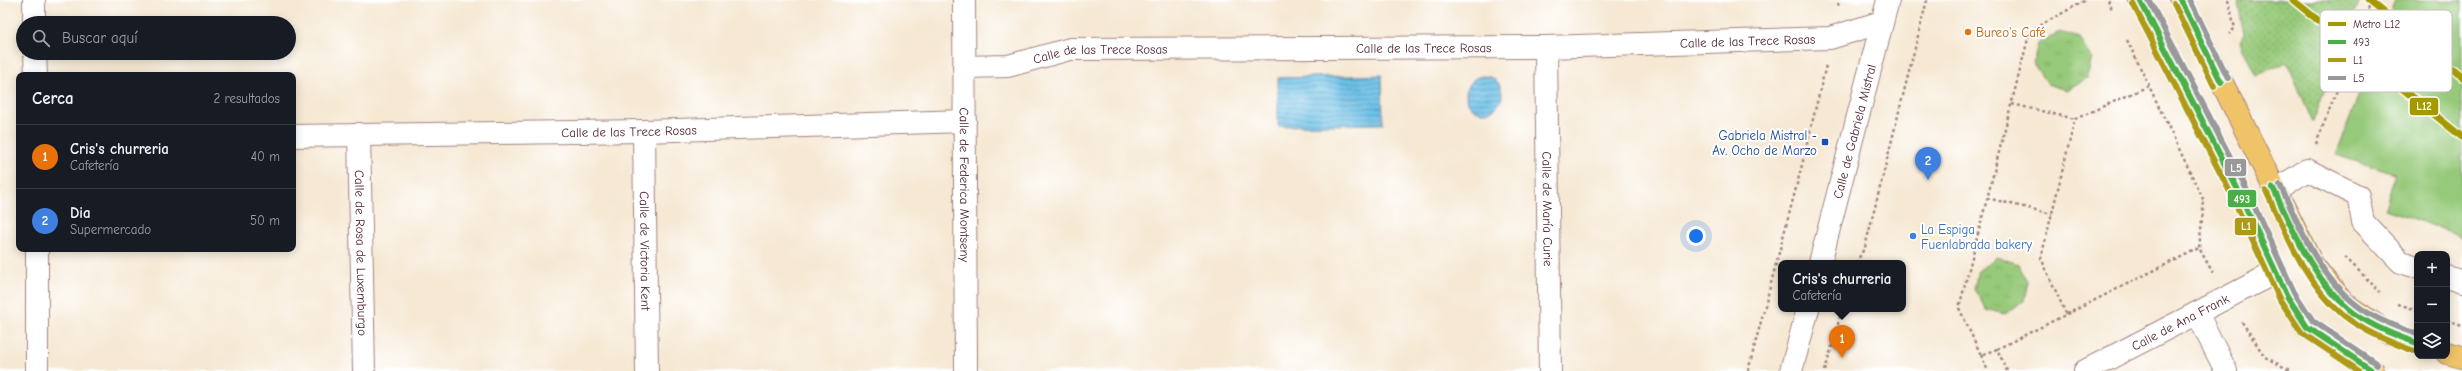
<!DOCTYPE html>
<html lang="es">
<meta charset="utf-8">
<style>
:root{--surface:#171b24;--page:#20242c;--text:#f1f3f6;--muted:#9ea1a6;--line:#363941;--accent:#c8321e}
body{margin:0;font-family:"Comic Neue",sans-serif;background:var(--page);color:var(--text)}
.controls{position:absolute;right:12px;bottom:12px;display:grid;overflow:hidden;border-radius:8px;box-shadow:0 2px 10px #0003}
.controls button{width:36px;height:36px;display:grid;place-items:center;padding:0;border:0;border-bottom:1px solid var(--line);background:var(--surface);color:var(--text);font:20px sans-serif}
.you{position:absolute;left:1696px;top:236px;width:14px;height:14px;margin:-10px;border:3px solid #fff;border-radius:50%;background:#1a73e8;box-shadow:0 0 0 6px #1a73e833}
.badge{display:grid;place-items:center;width:26px;height:26px;border-radius:50%;background:var(--accent);color:#fff;font-size:13px;font-weight:700}
.pin{position:absolute;translate:-50% -33px;filter:drop-shadow(0 1px 2px #0008)}
.pin::after{content:'';position:absolute;top:21px;width:14px;height:12px;background:inherit;clip-path:polygon(0 0,100% 0,50% 100%)}
.popup{position:absolute;left:1778px;top:260px;width:128px;height:52px;box-sizing:border-box;display:grid;place-content:center;border-radius:8px;background:var(--surface);filter:drop-shadow(0 1px 3px #0005);font-size:13px;white-space:nowrap;color:var(--muted)}
.popup b{font-size:15px;color:var(--text)}
.popup::after{content:'';position:absolute;left:50%;top:100%;margin-left:-8px;border:8px solid transparent;border-top-color:var(--surface)}
.list{margin:0;padding:0;list-style:none}
h2{display:flex;justify-content:space-between;align-items:center;height:52px;margin:0;padding:0 16px;font-size:17px}
h2 small{font-size:13px;font-weight:400;color:var(--muted)}
.list li{display:grid;grid-template-columns:26px 1fr auto;gap:12px;align-items:center;box-sizing:border-box;height:64px;padding:0 16px;border-top:1px solid var(--line)}
.list b{display:block;font-size:15px;white-space:nowrap}
.list p{margin:0;font-size:13px;white-space:nowrap;color:var(--muted)}
.list em{font-size:13px;font-style:normal;color:var(--muted)}
.icon{flex:none;width:22px;height:22px;fill:none;stroke:currentColor;stroke-width:2;stroke-linecap:round;stroke-linejoin:round}
.map{position:relative;flex:none;width:2462px;height:371px;overflow:hidden}
.search{position:absolute;background:var(--surface);box-shadow:0 2px 10px #0003;left:16px;top:16px;width:280px;height:44px;display:flex;align-items:center;gap:10px;box-sizing:border-box;padding:0 14px;border-radius:22px;color:var(--muted);font-size:15px}
.panel{position:absolute;background:var(--surface);box-shadow:0 2px 10px #0003;left:16px;top:72px;width:280px;height:180px;border-radius:8px}
.map>svg:first-child{display:block}
</style>
<div class="map">
<svg width="2462" height="371" viewBox="0 0 2462 371">
<defs>
<pattern id="park-tufts" width="24" height="20" patternUnits="userSpaceOnUse"><rect width="24" height="20" fill="#96c979"/><path d="M3 7l-1-3M5 7V3M7 7l1-3M15 17l-1-3M17 17v-4M19 17l1-3" fill="none" stroke="#83ac69"/></pattern>
<pattern id="garden-dots" width="8" height="8" patternUnits="userSpaceOnUse"><rect width="8" height="8" fill="#96c979"/><path d="M2 2h.1M6 6h.1" fill="none" stroke="#83ac69" stroke-width="1.8" stroke-linecap="round"/></pattern>
<pattern id="water-rules" width="6" height="5" patternUnits="userSpaceOnUse"><rect width="6" height="5" fill="#6ac0e7"/><path d="M0 2.5h6" fill="none" stroke="#599bbb"/></pattern>
</defs>
<rect width="100%" height="100%" fill="#fff"/>
<filter id="ink" filterUnits="userSpaceOnUse"><feTurbulence type="fractalNoise" baseFrequency=".025" numOctaves="2"/><feDisplacementMap in="SourceGraphic" scale="8" xChannelSelector="R" yChannelSelector="G"/><feConvolveMatrix kernelMatrix="1 2 1 2 8 2 1 2 1" color-interpolation-filters="sRGB"/></filter>
<filter id="wash" filterUnits="userSpaceOnUse"><feTurbulence type="fractalNoise" baseFrequency=".012" numOctaves="4" result="noise"/><feDisplacementMap in="SourceGraphic" scale="16" xChannelSelector="R" yChannelSelector="G"/><feGaussianBlur stdDeviation="0.9" result="paint"/><feColorMatrix in="noise" values="0 0 0 0 0 0 0 0 0 0 0 0 0 0 0 0 0 1.4 0 .05"/><feComposite in="paint" operator="in"/></filter>
<g filter="url(#wash)">
<rect width="100%" height="100%" fill="#f6e8d3"/>
<!-- grass -->
<path fill="#96c979" stroke="#707452" d="M2395,0h67v236l-77,-27 10,-35 -59,-19z"/>
<!-- park -->
<g fill="url(#park-tufts)" stroke="#707452">
<path d="M2059,32l21,6 12,20 -5,20 -21,12 -19,-6 -14,-21 5,-19z"/>
<path d="M1997,257l21,7 10,18 -4,19 -20,13 -18,-5 -12,-20 4,-18z"/>
</g>
<!-- garden -->
<path fill="url(#garden-dots)" stroke="#707452" d="M2239,0h120l-46,122 -26,-60 -31,14 -16,-34 4,-8 -6,-31z"/>
<!-- water -->
<g fill="url(#water-rules)" stroke="#5a7089">
<path d="M1382,75l1,49 -105,2v-48z"/>
<circle cx="1484" cy="94" r="18"/>
</g>
</g>
<g filter="url(#ink)">
<g fill="none" stroke-linecap="round" stroke-linejoin="round">
<!-- minor casing -->
<g stroke="#a0847f" stroke-width="24">
<g id="minor">
<path d="M34,0v23"/>
<path id="s1" d="M964,0l2,371"/>
<path id="s2" d="M1546,47l4,324"/>
<path d="M35,53l1,22"/>
<path id="s3" d="M964,67l44,-1 62,-17 476,-2 284,-9 52,-16"/>
<path id="s4" d="M644,131l3,240"/>
<path id="s5" d="M359,134l5,237"/>
<path id="s6" d="M293,136l351,-5 321,-10"/>
<path d="M2275,191l32,-21 51,26 5,26 38,40 16,5"/>
<path d="M37,249v122"/>
<path id="s7" d="M1820,263l68,-263"/>
<path d="M2447,277l15,5"/>
<path d="M2197,313l29,58"/>
<path d="M1791,371l17,-62"/>
<path id="s8" d="M2085,371l191,-99"/>
</g>
</g>
<!-- major casing -->
<g stroke="#a0847f" stroke-width="24">
<g id="major">
<path d="M2140,0l96,186 51,110 20,31 66,44"/>
<path d="M2181,0l131,264 31,39 45,30 29,10"/>
<path d="M2447,353l15,4"/>
</g>
</g>
<!-- path -->
<g stroke="#a0847f" stroke-width="2.5" stroke-dasharray="3 3" stroke-linecap="butt">
<path d="M2108,0l4,9"/>
<path d="M2228,0l7,28 -6,6"/>
<path d="M1838,6l1,-6"/>
<path d="M2127,40l77,161 -5,47 14,25"/>
<path d="M2012,104l63,15"/>
<path d="M2316,144l56,-144"/>
<path d="M1987,198l65,16"/>
<path d="M2345,257l35,35"/>
<path d="M1856,263l9,-16 62,-247"/>
<path d="M2398,304l19,6"/>
<path d="M2066,314l-25,-56 34,-139 74,-33"/>
<path d="M2447,320l15,5"/>
<path d="M2242,322l23,35 26,14"/>
<path d="M1997,349l-16,6 -22,-47 71,-277 56,-31"/>
<path d="M1981,355l7,16"/>
<path d="M1748,371l54,-206 24,-100"/>
<path d="M1825,371l17,-62"/>
<path d="M2007,371l-10,-22 202,-101"/>
</g>
<!-- minor -->
<use href="#minor" stroke="#fff" stroke-width="22"/>
<!-- major -->
<use href="#major" stroke="#f0c369" stroke-width="22"/>
<!-- bus-1 casing -->
<g stroke="#fff" stroke-width="9">
<g id="bus-1">
<path d="M2140,0l96,186 51,110 20,31 66,44"/>
<path d="M2181,0l40,82"/>
<path d="M2273,188c20,41 39,91 76,121 19,16 44,26 68,34"/>
</g>
</g>
<!-- bus-2 casing -->
<g stroke="#fff" stroke-width="9">
<g id="bus-2">
<path d="M2133,4l96,186 51,110 22,33 57,38"/>
<path d="M2174,4l40,82"/>
<path d="M2266,191c20,43 40,93 77,124 21,17 47,27 71,36"/>
</g>
</g>
<!-- bus-3 casing -->
<g stroke="#fff" stroke-width="9">
<g id="bus-3">
<path d="M2149,0l94,182 51,110 19,29 64,43"/>
<path d="M2190,0l38,78"/>
<path d="M2280,185c19,40 38,90 74,118 18,15 41,24 63,31"/>
</g>
</g>
<!-- bus-1 -->
<use href="#bus-1" stroke="#4aaf46" stroke-width="6"/>
<!-- bus-2 -->
<use href="#bus-2" stroke="#ae9a13" stroke-width="6"/>
<!-- bus-3 -->
<use href="#bus-3" stroke="#999" stroke-width="6"/>
<!-- metro-1 casing -->
<g stroke="#fff" stroke-width="10">
<g id="metro-1">
<path d="M2293,0l169,137"/>
<path d="M2368,0l94,77"/>
</g>
</g>
<!-- metro-1 -->
<use href="#metro-1" stroke="#a49a00" stroke-width="7"/>
</g>
</g>
<!-- markers -->
<circle fill="#e8710a" stroke="#fff" stroke-width="1.5" cx="1968" cy="32" r="4"/>
<rect fill="#1a4fb4" stroke="#fff" stroke-width="1.5" x="1821" y="138" width="8" height="8" rx="2"/>
<circle fill="#3f7fe0" stroke="#fff" stroke-width="1.5" cx="1913" cy="236" r="4"/>
<g text-anchor="middle" stroke-width="4" stroke-linejoin="round" paint-order="stroke">
<!-- food labels -->
<g font-size="13" fill="#c56008" stroke="#fff" text-anchor="start">
<text x="1976" y="37">Bureo's Café</text>
</g>
<!-- street labels -->
<g font-size="13" fill="#4a1f2b" stroke="#fff">
<text dy="5" stroke="none"><textPath href="#s3" startOffset="786">Calle de las Trece Rosas</textPath></text>
<text dy="5" stroke="none"><textPath href="#s3" startOffset="462">Calle de las Trece Rosas</textPath></text>
<text dy="5" stroke="none"><textPath href="#s3" startOffset="138">Calle de las Trece Rosas</textPath></text>
<text dy="5" stroke="none"><textPath href="#s6" startOffset="336">Calle de las Trece Rosas</textPath></text>
<text dy="5" stroke="none"><textPath href="#s7" startOffset="136">Calle de Gabriela Mistral</textPath></text>
<text dy="5" stroke="none"><textPath href="#s1" startOffset="185">Calle de Federica Montseny</textPath></text>
<text dy="5" stroke="none"><textPath href="#s2" startOffset="162">Calle de María Curie</textPath></text>
<text dy="5" stroke="none"><textPath href="#s4" startOffset="120">Calle de Victoria Kent</textPath></text>
<text dy="5" stroke="none"><textPath href="#s5" startOffset="119">Calle de Rosa de Luxemburgo</textPath></text>
<text dy="5" stroke="none"><textPath href="#s8" startOffset="107">Calle de Ana Frank</textPath></text>
</g>
<!-- transit labels -->
<g font-size="13" fill="#164399" stroke="#fff" text-anchor="end">
<text x="1817" y="140">Gabriela Mistral -<tspan x="1817" dy="15">Av. Ocho de Marzo</tspan></text>
</g>
<!-- shop labels -->
<g font-size="13" fill="#366cbe" stroke="#fff" text-anchor="start">
<text x="1921" y="234">La Espiga<tspan x="1921" dy="15">Fuenlabrada bakery</tspan></text>
</g>
</g>
<!-- legend -->
<rect x="2320" y="10" width="132" height="82" rx="6" fill="#fff" stroke="#c9bcbf" stroke-width="1"/>
<rect x="2328" y="22" width="18" height="4" fill="#a49a00"/>
<rect x="2328" y="40" width="18" height="4" fill="#4aaf46"/>
<rect x="2328" y="58" width="18" height="4" fill="#ae9a13"/>
<rect x="2328" y="76" width="18" height="4" fill="#999"/>
<g font-size="11" fill="#4a1f2b">
<text x="2353" y="28">Metro L12</text>
<text x="2353" y="46">493</text>
<text x="2353" y="64">L1</text>
<text x="2353" y="82">L5</text>
</g>
<g stroke="#fff" stroke-width="1.5">
<rect x="2409" y="97" width="30" height="19" rx="4" fill="#a49a00"/>
<rect x="2224" y="158" width="23" height="19" rx="4" fill="#999"/>
<rect x="2227" y="189" width="30" height="19" rx="4" fill="#4aaf46"/>
<rect x="2234" y="217" width="23" height="19" rx="4" fill="#ae9a13"/>
</g>
<g font-size="11" text-anchor="middle" font-weight="bold" fill="#fff">
<text x="2424" y="110">L12</text>
<text x="2236" y="172">L5</text>
<text x="2242" y="203">493</text>
<text x="2246" y="230">L1</text>
</g>
</svg>
<div class="controls">
<button>+</button>
<button>−</button>
<button><svg class="icon" aria-label="layers" viewBox="0 0 24 24"><path d="M12 4l9 5-9 5-9-5zM3 14l9 5 9-5"/></svg></button>
</div>
<div class="you"></div>
<div class="pin badge" style="left:1842px;top:358px;background:#e8710a">1</div>
<div class="popup"><b>Cris's churreria</b>Cafetería</div>
<div class="pin badge" style="left:1928px;top:180px;background:#3f7fe0">2</div>
<div class="search"><svg class="icon" aria-label="search" viewBox="0 0 24 24"><circle cx="10" cy="10" r="6"/><path d="M15 15l6 6"/></svg>Buscar aquí</div>
<section class="panel">
<h2>Cerca<small>2 resultados</small></h2>
<ul class="list">
<li><span class="badge" style="background:#e8710a">1</span><div><b>Cris's churreria</b><p>Cafetería</p></div><em>40 m</em></li>
<li><span class="badge" style="background:#3f7fe0">2</span><div><b>Dia</b><p>Supermercado</p></div><em>50 m</em></li>
</ul>
</section>
</div>
